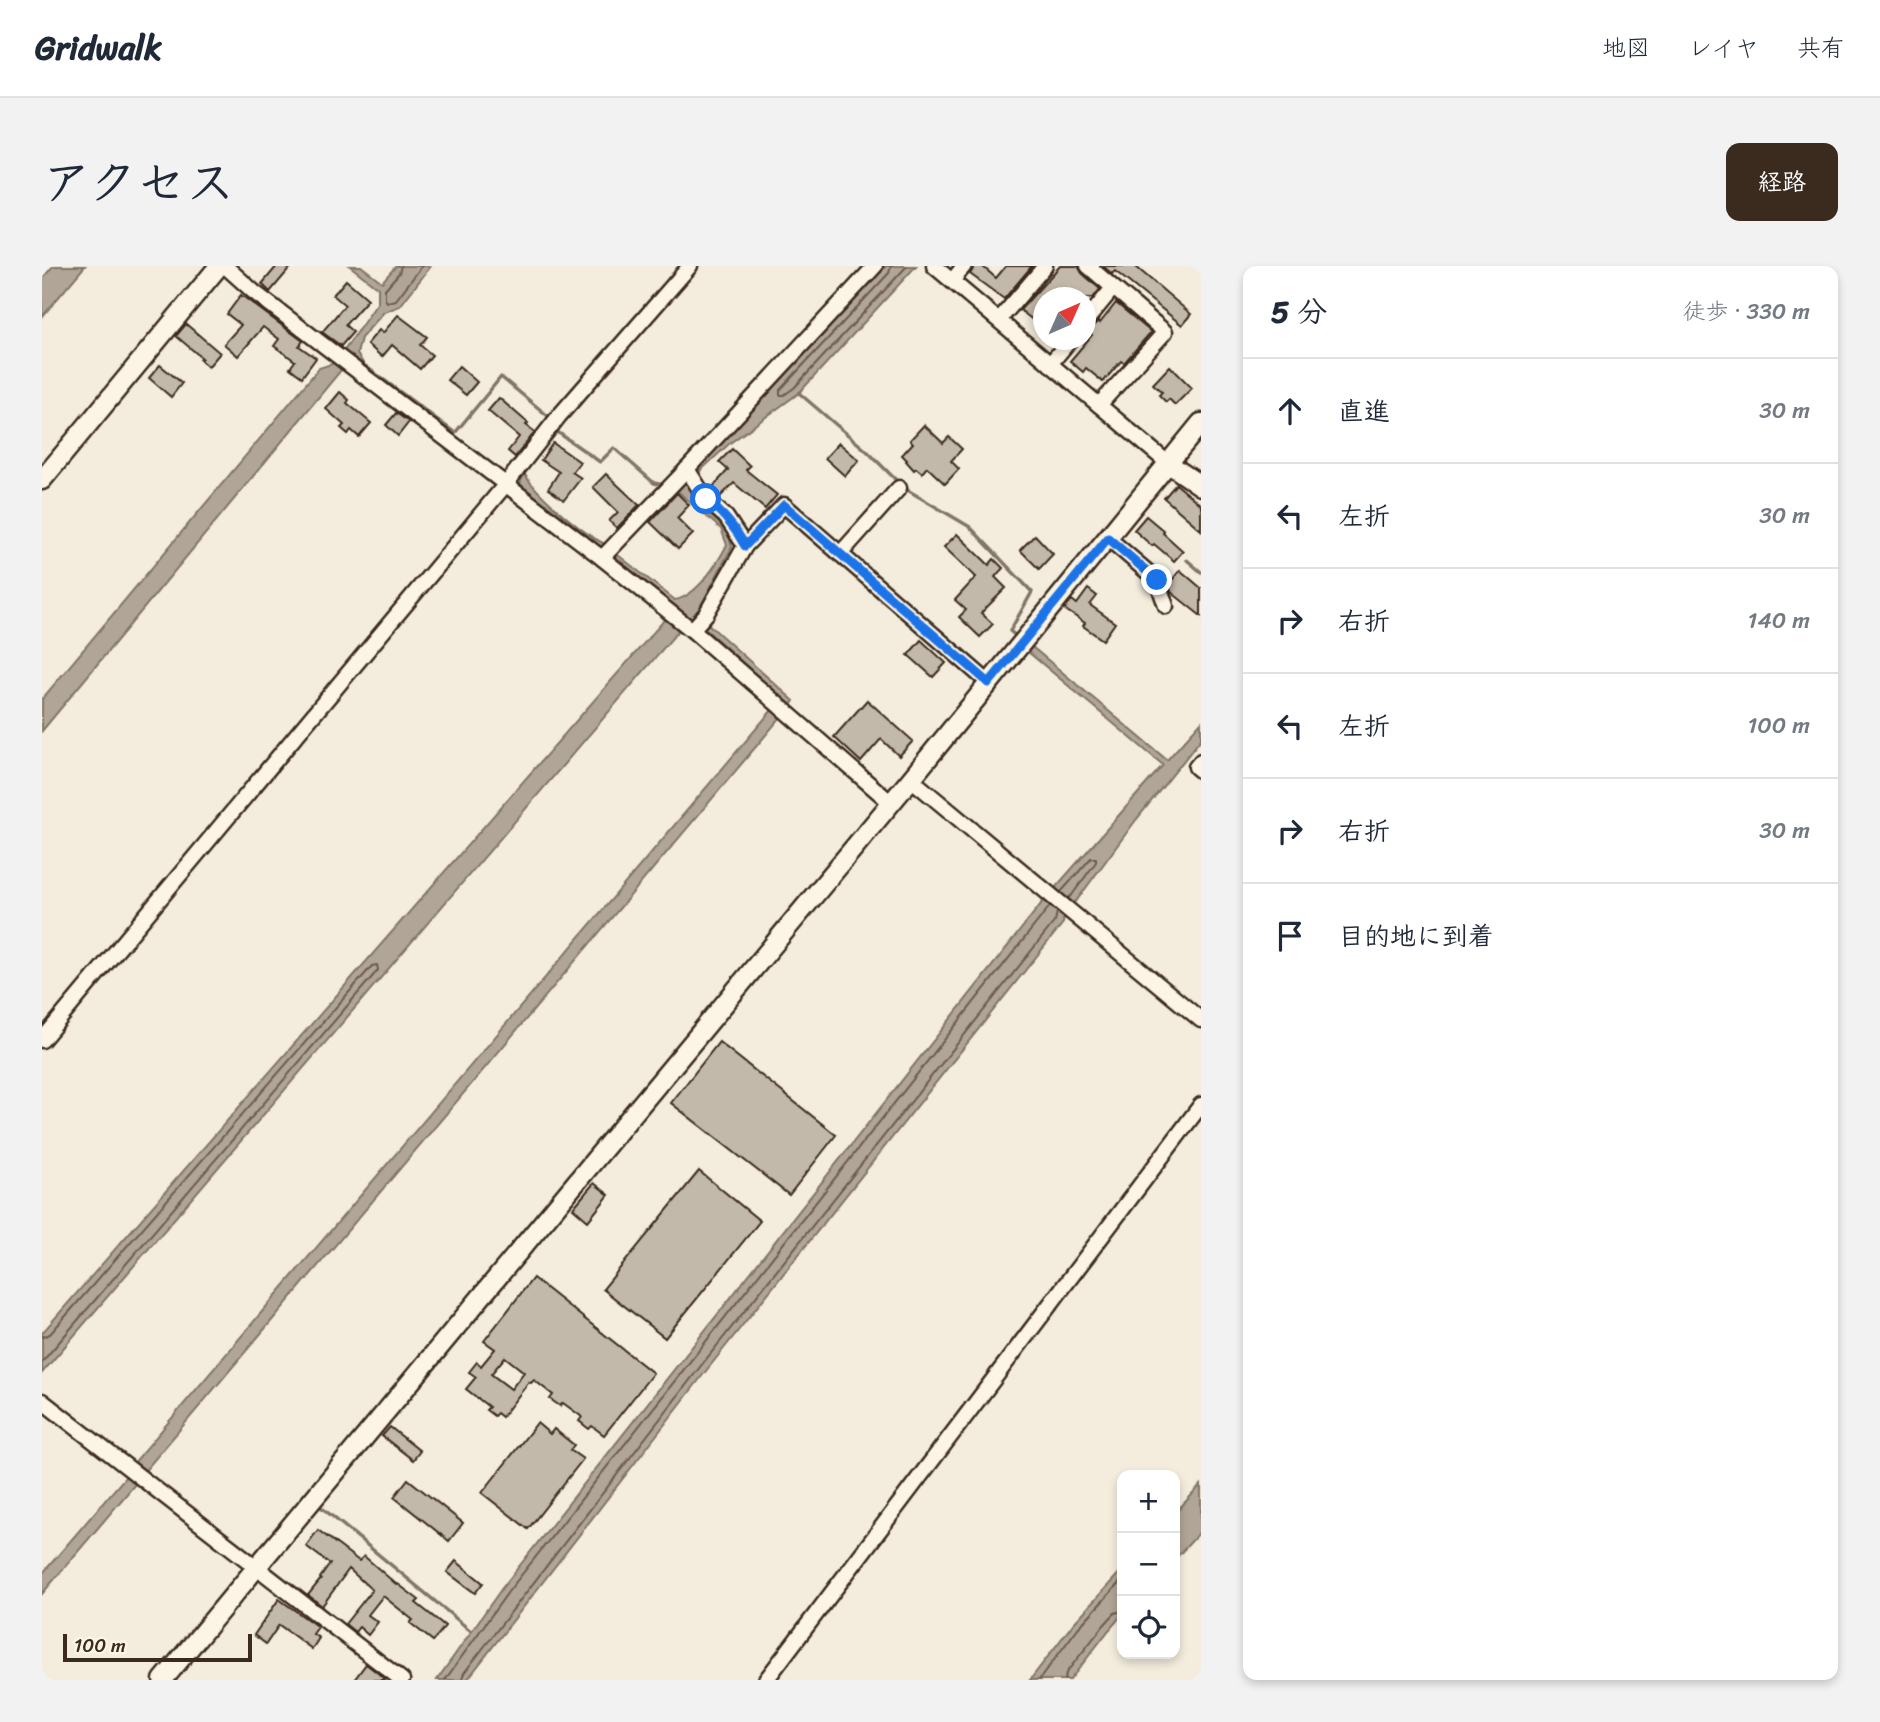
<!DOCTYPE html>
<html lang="ja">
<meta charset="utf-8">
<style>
:root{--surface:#fff;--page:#f2f2f3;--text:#1f2937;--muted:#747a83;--line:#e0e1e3;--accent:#3b2a1e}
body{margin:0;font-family:Sriracha,"Klee One",sans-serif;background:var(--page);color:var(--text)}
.controls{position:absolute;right:21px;bottom:21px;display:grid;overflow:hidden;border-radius:14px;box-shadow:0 4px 10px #0003}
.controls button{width:63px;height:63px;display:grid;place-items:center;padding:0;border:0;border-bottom:2px solid var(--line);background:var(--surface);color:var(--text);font:35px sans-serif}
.compass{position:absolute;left:991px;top:21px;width:63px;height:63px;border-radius:50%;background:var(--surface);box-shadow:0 4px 10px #0003;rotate:45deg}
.scale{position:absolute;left:21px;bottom:18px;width:189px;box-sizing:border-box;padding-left:7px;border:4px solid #3b2a1e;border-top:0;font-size:19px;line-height:24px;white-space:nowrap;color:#3b2a1e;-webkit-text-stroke:5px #fcf5e5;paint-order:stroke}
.stop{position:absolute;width:21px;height:21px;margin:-16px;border:5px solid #1a73e8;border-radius:50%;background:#fff}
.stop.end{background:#1a73e8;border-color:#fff;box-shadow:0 2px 7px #0008}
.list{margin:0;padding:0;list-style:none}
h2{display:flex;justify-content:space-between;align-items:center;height:91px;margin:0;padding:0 28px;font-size:30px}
h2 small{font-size:23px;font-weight:400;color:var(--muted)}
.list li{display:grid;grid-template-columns:46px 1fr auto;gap:21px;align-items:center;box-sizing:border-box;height:105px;padding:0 28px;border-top:2px solid var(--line)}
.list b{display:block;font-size:26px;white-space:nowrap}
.list em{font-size:23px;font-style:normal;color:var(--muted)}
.icon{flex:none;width:38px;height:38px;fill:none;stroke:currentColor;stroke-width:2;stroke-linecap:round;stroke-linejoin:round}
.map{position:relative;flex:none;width:1159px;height:1414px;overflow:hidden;border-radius:14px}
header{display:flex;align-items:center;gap:42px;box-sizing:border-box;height:98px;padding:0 35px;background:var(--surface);border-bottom:2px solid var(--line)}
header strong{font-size:33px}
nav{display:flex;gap:38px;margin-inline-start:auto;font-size:24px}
.intro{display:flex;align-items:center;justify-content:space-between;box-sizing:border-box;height:168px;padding:0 42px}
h1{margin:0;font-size:49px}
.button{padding:18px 32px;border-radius:14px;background:var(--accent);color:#fff;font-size:24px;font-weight:700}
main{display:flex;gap:42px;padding:0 42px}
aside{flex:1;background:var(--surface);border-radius:14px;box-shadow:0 4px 10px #0003}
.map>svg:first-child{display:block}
</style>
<header>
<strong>Gridwalk</strong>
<nav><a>地図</a><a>レイヤ</a><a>共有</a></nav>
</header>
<div class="intro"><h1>アクセス</h1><a class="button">経路</a></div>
<main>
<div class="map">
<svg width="1159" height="1414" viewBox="0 0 1159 1414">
<rect width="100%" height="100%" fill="#f4eddd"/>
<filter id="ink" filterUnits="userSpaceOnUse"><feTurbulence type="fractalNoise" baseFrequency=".0143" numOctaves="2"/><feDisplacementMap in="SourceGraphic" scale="14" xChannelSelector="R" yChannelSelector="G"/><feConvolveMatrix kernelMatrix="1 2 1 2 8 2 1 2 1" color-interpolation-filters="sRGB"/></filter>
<g filter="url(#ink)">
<!-- water -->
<g fill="#b0a596" stroke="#817466" stroke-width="2">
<path d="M11,0h32l-43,51v-38z"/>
<path d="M308,0h11l21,16 14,-16h35l-31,40 -16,6 -23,26 -4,16 8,12 -9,-2 -13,-12 35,-50v-14z"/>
<path d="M844,0h30l-117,127 -69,50 -33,31 -2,-3z"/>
<path d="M292,97l8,6 -300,362v-32l277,-331z"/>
<path d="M482,207c12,21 59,61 81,71l-3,3 -12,-6 -70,-57z"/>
<path d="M647,211l3,3 -2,9 13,20 24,21 5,17 -34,64v5l-5,4h-7l-12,-10v-5l-64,-51 3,-3 62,49c22,-4 42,-36 52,-55l-6,-16 -46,-40 3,-4h4z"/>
<path d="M623,353l14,11 -637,743v-40z"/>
<path d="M665,357l87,78 -5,7 -10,-7 1,-5 -77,-69z"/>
<path d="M989,380l136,114 34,-38v17l-65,81 -59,80c-9,7 -13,12 -14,23l-357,448 -239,309h-30l65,-92 539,-684 122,-139 -136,-114z"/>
<path d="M730,444l9,7 -637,755 -11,-8z"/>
<path d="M84,1210l10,7 -94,111v-20z"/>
<path d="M1159,1219v46l-26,28v-46z"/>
<path d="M1080,1304v45l-13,15 -39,50h-40l43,-56z"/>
</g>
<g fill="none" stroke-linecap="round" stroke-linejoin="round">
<!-- shore -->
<g stroke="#6a5b4e" stroke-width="2">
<path d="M359,0l-2,7 -14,16v10l2,3 9,-2 26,-34"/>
<path d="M849,0l-2,7 -109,117v5h4l10,-7 113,-122"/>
<path d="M1019,626l30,-34h5v4l-24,33 -4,3"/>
<path d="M0,1071l8,-3 322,-368 5,-1 1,5 -336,392"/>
<path d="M403,1414l63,-88 542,-686"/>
<path d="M420,1414l2,-7 236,-306 355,-446 2,-9"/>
<path d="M997,1414l39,-52 44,-48"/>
<path d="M1023,1414l1,-7 38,-48 11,-12 7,-2"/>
</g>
<!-- stream -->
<g stroke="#817466" stroke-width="3.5">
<path d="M323,100l90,67 46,-56 47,39"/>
<path d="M757,127l69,59 31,31"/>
<path d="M514,165l44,31 14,-14 40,35 10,2"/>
<path d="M862,222l66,39 62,65 -22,39 7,6"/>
<path d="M1145,294l14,12"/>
<path d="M279,1241l150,124"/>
</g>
</g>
<!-- building -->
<g fill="#c3b9aa" stroke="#3b2a1e" stroke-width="2" fill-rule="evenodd">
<path d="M235,0h15l-22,26 -8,-8z"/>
<path d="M933,0h7l14,12 10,-12h26l-28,33 -34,-25z"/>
<path d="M1018,0h18l4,7 18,16 -7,9h-49v31l-24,-19z"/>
<path d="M1061,0h32l56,48 -9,11 -67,-54 -3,3z"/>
<path d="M304,14l22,19 -23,26 8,7 -12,14 -19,-14 23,-27 -12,-10z"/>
<path d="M199,29l62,46 -4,5 17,12 -14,19 -12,-9 5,-7 -21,-15 5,-7 -16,-12 -25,29 -14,-12 17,-19 -14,-11z"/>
<path d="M1074,37l35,29 -27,31 -3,-2 -18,21 -17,-14 -3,4 -13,-11 22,-26 -3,-3 9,-11 2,2z"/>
<path d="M356,49l29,22 -7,8 12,10 -12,14 -28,-24 -10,12 -15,-13 12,-14 4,3z"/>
<path d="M144,58l34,29 -12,14 -8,-7 2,-2 -26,-22z"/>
<path d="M118,99l22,18 -11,14 -22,-19z"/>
<path d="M417,100l18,16 -11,13 -19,-15z"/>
<path d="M1128,100l22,22 -17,17 -6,-6 -3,3 -7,-7 3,-3 -9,-8z"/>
<path d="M298,126l9,8 -2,3 24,20 -12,14 -8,-7 -3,4 -7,-6 3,-3 -18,-16z"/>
<path d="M457,132l29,25 -2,2 9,7 -20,25 -7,-6 11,-14 -31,-26z"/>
<path d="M354,147l13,9 -11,14 -12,-11z"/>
<path d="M882,159l19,18 6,-6 13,12 -11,12 8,8 -14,15 -18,-17 -5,6 -6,-5 -2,2 -8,-9 1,-1 -5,-5 11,-12 -3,-3z"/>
<path d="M511,177l27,19 -8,10 9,6 -17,22 -16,-11 11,-17 -18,-12z"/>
<path d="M797,177l20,17 -14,16 -20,-18z"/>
<path d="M690,183l18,17 -4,4 31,25 -12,14 -31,-26 -15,15 -8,-9 17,-19 -9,-8z"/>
<path d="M564,208l33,31 -22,23 -8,-7 9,-9 -25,-25z"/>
<path d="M1134,218l25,21v25l-37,-32z"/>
<path d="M635,227l12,12 -12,13 16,16 -15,15 -28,-27z"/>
<path d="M1104,250l18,15 -1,2 20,18 -9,10 -20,-17 -2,2 -18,-16z"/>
<path d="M915,268l32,31 5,-6 9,9 -8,9 11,11 -25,25 12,11 -13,13 -21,-20 7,-7 -11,-10 21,-23 -32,-30z"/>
<path d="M993,269l18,19 -14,15 -19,-19z"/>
<path d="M1138,304l21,18v28l-30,-24 -2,-8z"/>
<path d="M1046,323l9,7 -7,9 25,18 -12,17 -20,-14 2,-3 -21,-14 8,-9 5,4z"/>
<path d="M879,374l25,23 -13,14 -25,-22z"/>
<path d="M825,434l46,41 -14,15 -18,-17 -20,23 -27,-25z"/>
<path d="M677,776l117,93 -47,60 -118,-92z"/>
<path d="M657,905l61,50 -95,117 -62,-49z"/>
<path d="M552,917l15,12 -21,26 -15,-13z"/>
<path d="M491,1012l120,95 -49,62 -12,-9 -3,3 -10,-8 3,-4 -19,-14 -3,3 -10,-7 3,-4 -19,-15 -3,3 -2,-1 -27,35 -5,-4 -3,3 -8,-6 3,-3 -23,-18 10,-12 -7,-5 8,-10 4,4 14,-17 -11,-8zM463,1091l19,15 -13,17 -20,-15z"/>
<path d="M495,1157l13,11 4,-5 20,16 -4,5 13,9 -55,70 -46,-36z"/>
<path d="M348,1161l30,24 -7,9 -31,-24z"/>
<path d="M366,1213l55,44 -14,18 -55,-44z"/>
<path d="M276,1264l41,31 5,-5 33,29 1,-1 21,16 -3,3 29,23 -12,15 -23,-18 3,-3 -30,-24 -15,19 10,7 -10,13 -9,-8 -4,5 -10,-8 27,-34 -23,-21 -27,37 -14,-11 13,-16 -1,-1 10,-14 -24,-18z"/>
<path d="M414,1295l27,22 -8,10 -28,-21z"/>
<path d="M237,1333l39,28 -5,7 6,4 -7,11 -33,-24 -13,19 -12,-9z"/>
<path d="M324,1398l12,9 7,7h-31z"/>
</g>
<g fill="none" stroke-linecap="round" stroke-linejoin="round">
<!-- minor casing -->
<g stroke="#3b2a1e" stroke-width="19">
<g id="minor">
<path d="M183,0l29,26 348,266 90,72 198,172"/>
<path d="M892,0l235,198"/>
<path d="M1046,0l77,66 -66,73"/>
<path d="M910,15l12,-15"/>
<path d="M957,54l46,-54"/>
<path d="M1044,55l27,-33"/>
<path d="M1008,98l20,-24"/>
<path d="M645,203l19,30 20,18 19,29"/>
<path d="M1066,272l49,42 9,26"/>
<path d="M798,288l59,-66"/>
<path d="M560,292l85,-89 188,-203"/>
<path d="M650,364l14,-16 39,-68 39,-41 205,178"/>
<path d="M1159,495l-5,6 5,4"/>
<path d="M869,513l290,241"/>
<path d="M0,774l464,-556 53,-68 131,-150"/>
<path d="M0,1135l360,279"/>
<path d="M724,1414l435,-575"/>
</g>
</g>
<!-- tertiary casing -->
<g stroke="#3b2a1e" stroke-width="23">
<g id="tertiary">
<path d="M1127,198l32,22"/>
<path d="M0,214l177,-214"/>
<path d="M121,1414l748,-901 290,-356"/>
</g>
</g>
<!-- minor -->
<use href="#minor" stroke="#fcf5e5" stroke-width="14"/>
<!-- tertiary -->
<use href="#tertiary" stroke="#fcf5e5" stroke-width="18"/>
</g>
</g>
<g fill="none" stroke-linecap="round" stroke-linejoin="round" filter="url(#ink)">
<!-- route -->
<path stroke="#1a73e8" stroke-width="9" d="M664,233c17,15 29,28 39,47l39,-41 205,178 119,-145 49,42"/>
</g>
</svg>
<div class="controls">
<button>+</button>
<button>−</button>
<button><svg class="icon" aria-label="locate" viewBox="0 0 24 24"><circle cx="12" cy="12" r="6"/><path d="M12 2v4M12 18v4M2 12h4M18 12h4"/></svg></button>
</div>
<svg class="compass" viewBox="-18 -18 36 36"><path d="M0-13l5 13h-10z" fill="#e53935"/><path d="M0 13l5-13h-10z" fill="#747a83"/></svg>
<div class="scale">100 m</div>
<div class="stop" style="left:664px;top:233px"></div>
<div class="stop end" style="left:1115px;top:314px"></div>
</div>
<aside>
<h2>5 分<small>徒歩 · 330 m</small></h2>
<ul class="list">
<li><svg class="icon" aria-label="ahead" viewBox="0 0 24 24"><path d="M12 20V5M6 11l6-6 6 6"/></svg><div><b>直進</b></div><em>30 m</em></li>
<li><svg class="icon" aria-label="left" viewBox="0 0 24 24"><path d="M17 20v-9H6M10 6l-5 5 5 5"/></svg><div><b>左折</b></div><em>30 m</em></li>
<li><svg class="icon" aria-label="right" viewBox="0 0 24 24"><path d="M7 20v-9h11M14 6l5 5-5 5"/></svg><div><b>右折</b></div><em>140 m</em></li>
<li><svg class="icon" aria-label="left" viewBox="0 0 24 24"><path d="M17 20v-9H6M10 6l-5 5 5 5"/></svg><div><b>左折</b></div><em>100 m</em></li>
<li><svg class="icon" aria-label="right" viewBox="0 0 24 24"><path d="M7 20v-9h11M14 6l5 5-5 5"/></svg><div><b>右折</b></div><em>30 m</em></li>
<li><svg class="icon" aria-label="arrive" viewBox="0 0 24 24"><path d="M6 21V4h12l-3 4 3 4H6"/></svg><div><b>目的地に到着</b></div></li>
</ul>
</aside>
</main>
